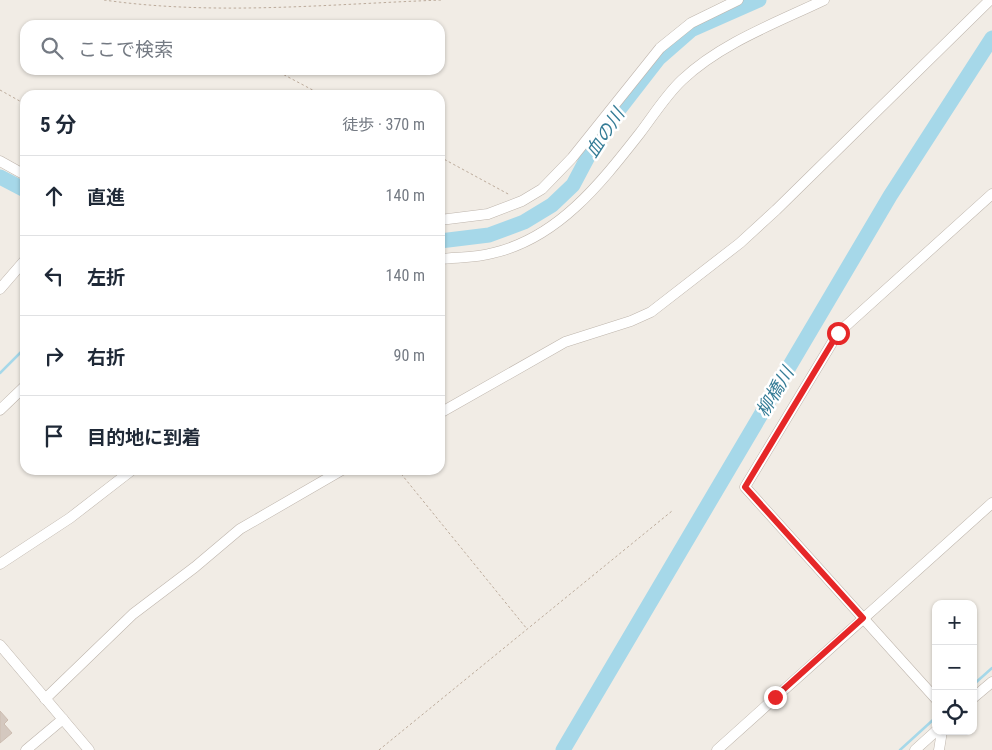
<!DOCTYPE html>
<html lang="ja">
<meta charset="utf-8">
<style>
:root{--surface:#fff;--page:#f2f2f3;--text:#1f2937;--muted:#747a83;--line:#e0e1e3}
body{margin:0;font-family:"Roboto Condensed","Noto Sans JP",sans-serif;background:var(--page);color:var(--text)}
.controls{position:absolute;right:15px;bottom:15px;display:grid;overflow:hidden;border-radius:10px;box-shadow:0 1px 4px #0004}
.controls button{width:45px;height:45px;display:grid;place-items:center;padding:0;border:0;border-bottom:1px solid var(--line);background:var(--surface);color:var(--text);font:25px sans-serif}
.stop{position:absolute;width:15px;height:15px;margin:-11px;border:4px solid #e62728;border-radius:50%;background:#fff}
.stop.end{background:#e62728;border-color:#fff;box-shadow:0 1px 5px #0008}
.list{margin:0;padding:0;list-style:none}
h2{display:flex;justify-content:space-between;align-items:center;height:65px;margin:0;padding:0 20px;font-size:21px}
h2 small{font-size:16px;font-weight:400;color:var(--muted)}
.list li{display:grid;grid-template-columns:32px 1fr auto;gap:15px;align-items:center;box-sizing:border-box;height:80px;padding:0 20px;border-top:1px solid var(--line)}
.list b{display:block;font-size:19px;white-space:nowrap}
.list em{font-size:16px;font-style:normal;color:var(--muted)}
.icon{flex:none;width:28px;height:28px;fill:none;stroke:currentColor;stroke-width:2;stroke-linecap:round;stroke-linejoin:round}
.map{position:relative;flex:none;width:992px;height:750px;overflow:hidden}
.search{position:absolute;background:var(--surface);box-shadow:0 1px 4px #0004;left:20px;top:20px;width:425px;height:55px;display:flex;align-items:center;gap:12px;box-sizing:border-box;padding:0 18px;border-radius:15px;color:var(--muted);font-size:19px}
.panel{position:absolute;background:var(--surface);box-shadow:0 1px 4px #0004;left:20px;top:90px;width:425px;height:385px;border-radius:15px}
.map>svg:first-child{display:block}
</style>
<div class="map">
<svg width="992" height="750" viewBox="0 0 992 750">
<rect width="100%" height="100%" fill="#f1ece5"/>
<g fill="none" stroke-linecap="round" stroke-linejoin="round">
<!-- stream -->
<g stroke="#a6d8e9" stroke-width="2.5">
<path d="M0,373l25,-25"/>
<path d="M973,685l19,-17"/>
<path d="M900,750l34,-31"/>
</g>
<!-- river -->
<g stroke="#a6d8e9" stroke-width="15">
<path d="M0,177l25,13"/>
<path d="M440,241l49,-6 35,-13 28,-17 21,-20 27,-51 59,-76 32,-28 68,-30"/>
<path d="M563,750l327,-554 102,-158"/>
</g>
</g>
<!-- building -->
<path fill="#d4c8bf" stroke="#ccbcb0" d="M0,711l8,9 -4,4 8,9 -12,10z"/>
<g fill="none" stroke-linecap="round" stroke-linejoin="round">
<!-- minor casing -->
<g stroke="#beb5ac" stroke-width="11">
<g id="minor">
<path d="M0,161l25,14"/>
<path d="M440,220l48,-6 34,-13 20,-12 30,-31 88,-110 31,-25 47,-23"/>
<path d="M440,259c17,-2 36,-1 53,-6 65,-15 107,-69 147,-120 13,-17 26,-38 42,-53 39,-37 94,-57 142,-80"/>
<path d="M0,289l25,-29"/>
<path d="M0,410l25,-24"/>
<path d="M440,413l125,-71 66,-21 20,-9 89,-69 36,-33 214,-210"/>
<path d="M0,564l70,-46 62,-48"/>
<path d="M0,645l89,105"/>
<path d="M973,698l19,-16"/>
<path d="M45,699l88,-85 62,-47 45,-38 102,-59"/>
<path d="M936,699l-191,-212 93,-154 154,-139"/>
<path d="M26,750l37,-31"/>
<path d="M717,750l275,-247"/>
<path d="M915,750l21,-19"/>
<path d="M939,750l3,-19"/>
</g>
</g>
<!-- path -->
<g stroke="#bcab9b" stroke-width="1" stroke-dasharray="2.5 2.5" stroke-linecap="butt">
<path d="M104,0c111,16 226,4 338,0"/>
<path d="M187,24l2,1"/>
<path d="M275,70l47,25"/>
<path d="M0,90l25,14"/>
<path d="M440,157l70,38"/>
<path d="M398,470l129,159"/>
<path d="M379,750l293,-239"/>
</g>
<!-- minor -->
<use href="#minor" stroke="#fff" stroke-width="10"/>
</g>
<g fill="none" stroke-linecap="round" stroke-linejoin="round">
<!-- route -->
<path stroke="#e62728" stroke-width="6" d="M775,697l88,-79 -118,-131 93,-154"/>
</g>
<g text-anchor="middle" stroke-width="5" stroke-linejoin="round" paint-order="stroke">
<!-- water labels -->
<g font-size="18" font-style="italic" fill="#357c96" stroke="#fff">
<text transform="translate(605 133) rotate(-57)" y="6">血の川</text>
<text transform="translate(775 392) rotate(-59)" y="6">柳橋川</text>
</g>
</g>
</svg>
<div class="controls">
<button>+</button>
<button>−</button>
<button><svg class="icon" aria-label="locate" viewBox="0 0 24 24"><circle cx="12" cy="12" r="6"/><path d="M12 2v4M12 18v4M2 12h4M18 12h4"/></svg></button>
</div>
<div class="stop" style="left:838px;top:333px"></div>
<div class="stop end" style="left:775px;top:697px"></div>
<div class="search"><svg class="icon" aria-label="search" viewBox="0 0 24 24"><circle cx="10" cy="10" r="6"/><path d="M15 15l6 6"/></svg>ここで検索</div>
<section class="panel">
<h2>5 分<small>徒歩 · 370 m</small></h2>
<ul class="list">
<li><svg class="icon" aria-label="ahead" viewBox="0 0 24 24"><path d="M12 20V5M6 11l6-6 6 6"/></svg><div><b>直進</b></div><em>140 m</em></li>
<li><svg class="icon" aria-label="left" viewBox="0 0 24 24"><path d="M17 20v-9H6M10 6l-5 5 5 5"/></svg><div><b>左折</b></div><em>140 m</em></li>
<li><svg class="icon" aria-label="right" viewBox="0 0 24 24"><path d="M7 20v-9h11M14 6l5 5-5 5"/></svg><div><b>右折</b></div><em>90 m</em></li>
<li><svg class="icon" aria-label="arrive" viewBox="0 0 24 24"><path d="M6 21V4h12l-3 4 3 4H6"/></svg><div><b>目的地に到着</b></div></li>
</ul>
</section>
</div>
